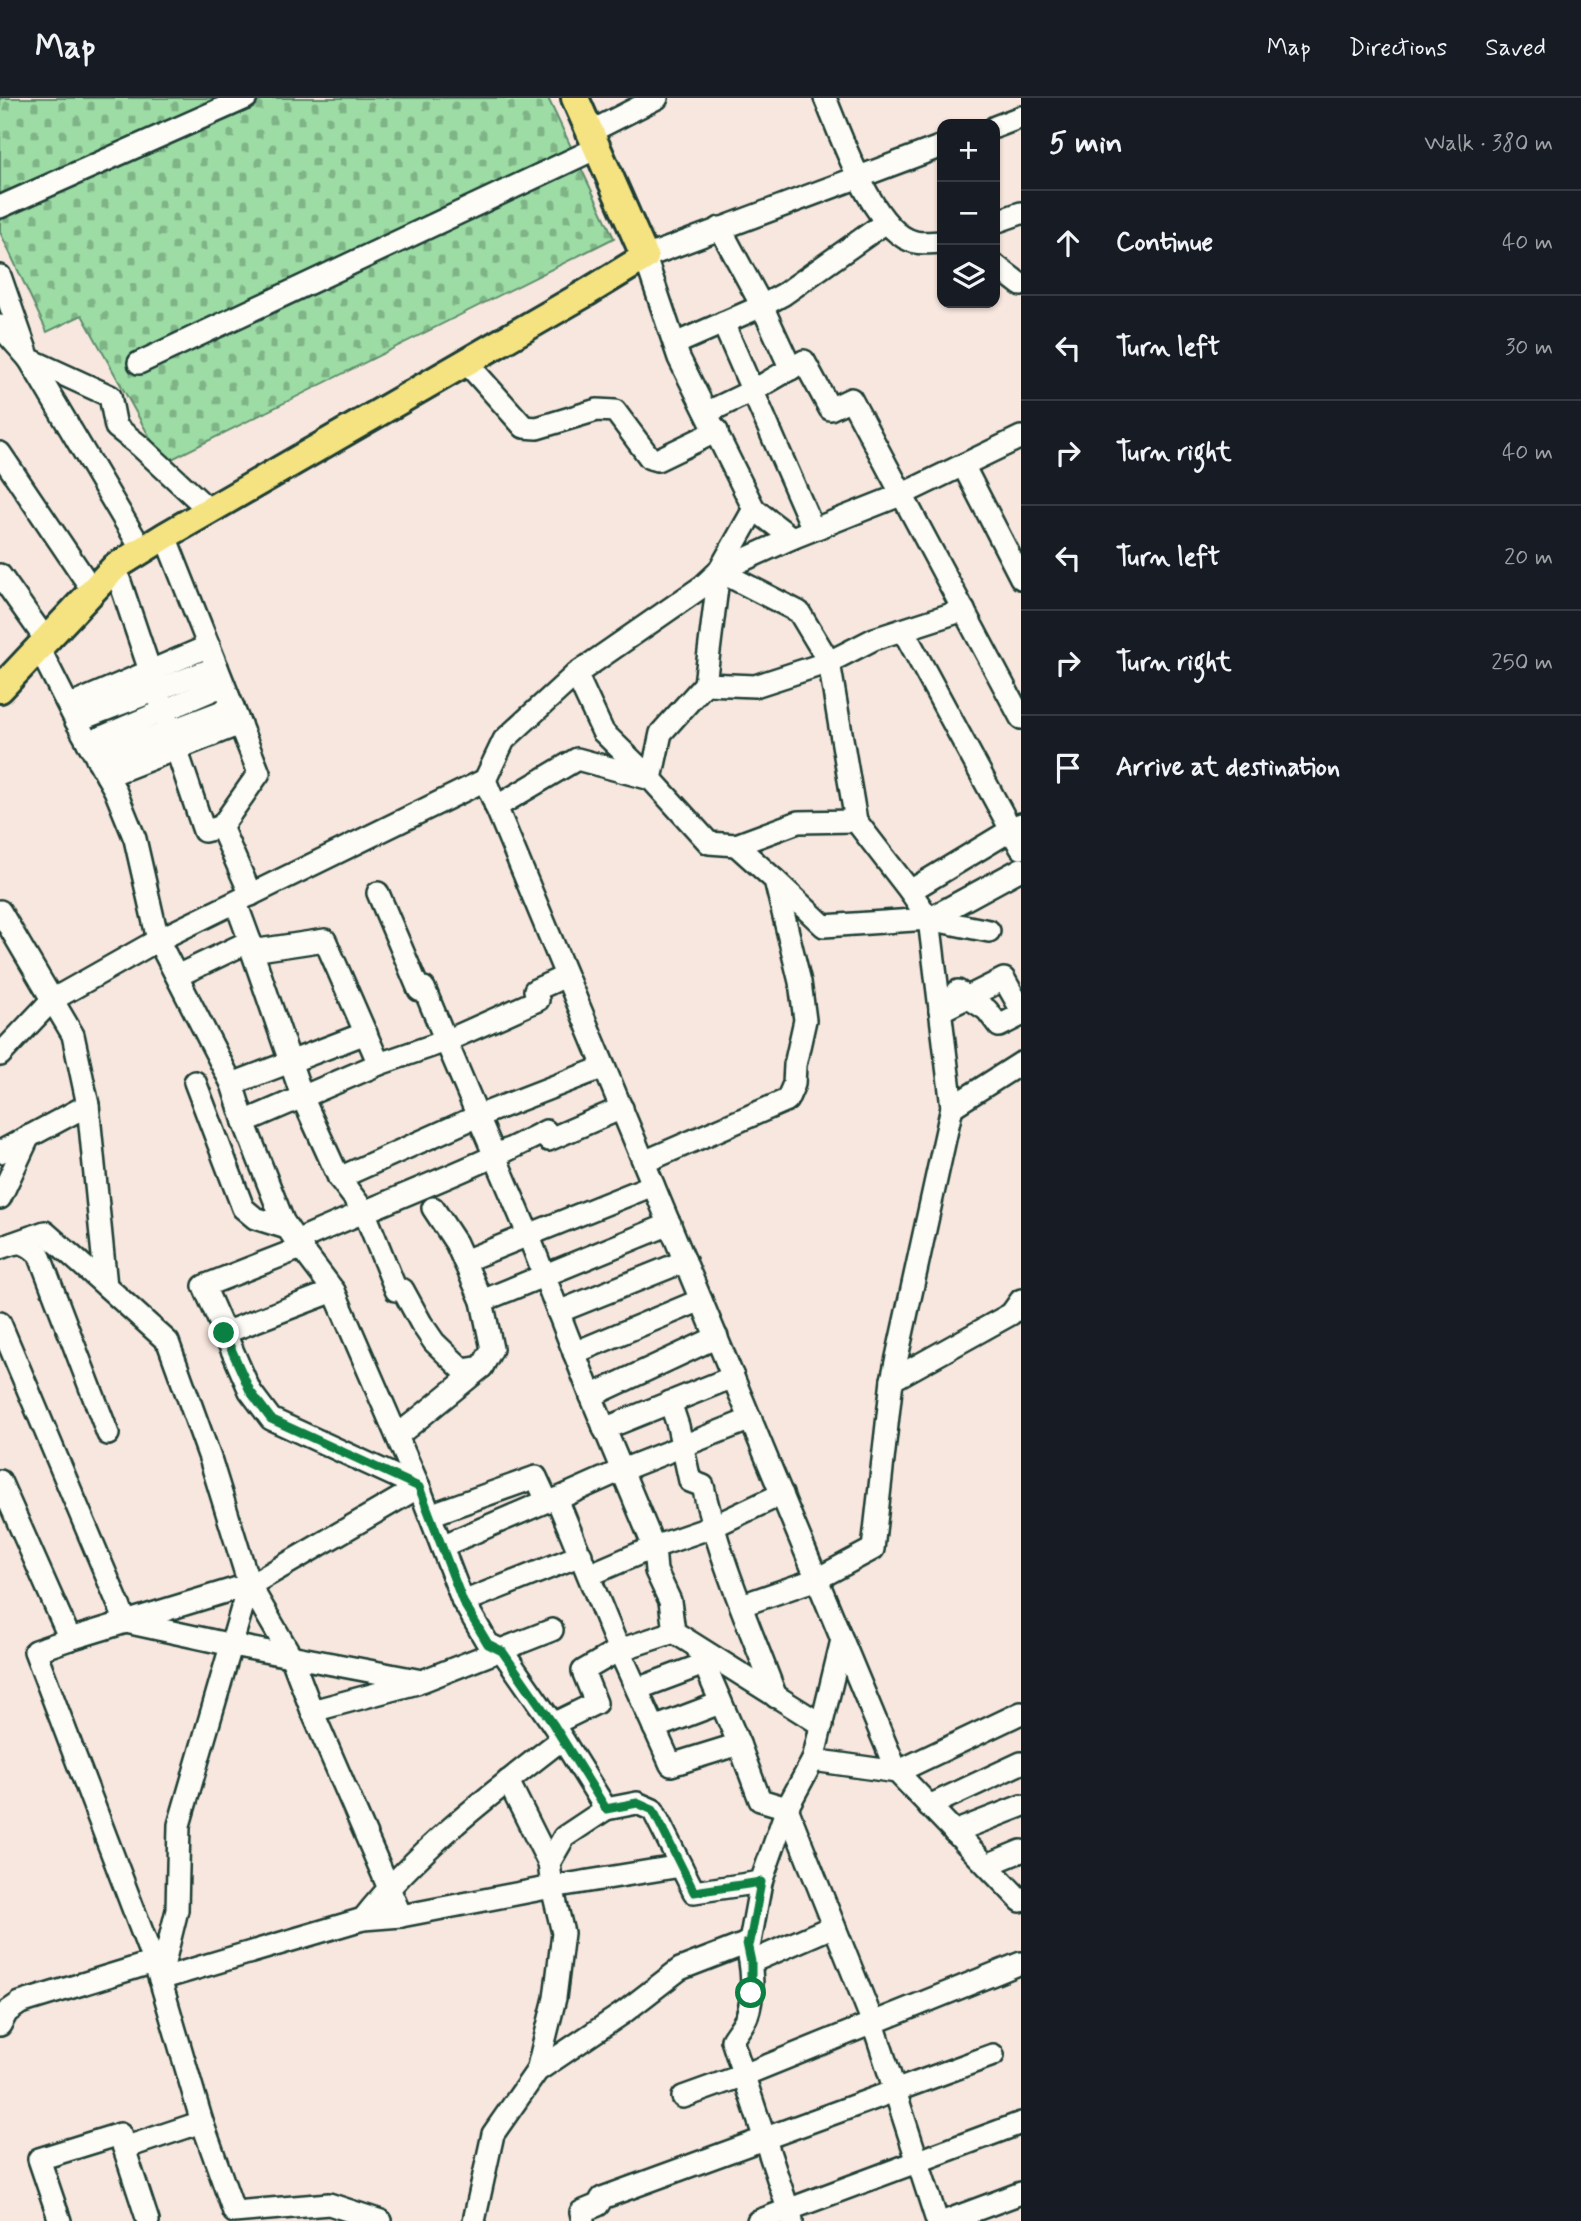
<!DOCTYPE html>
<meta charset="utf-8">
<style>
:root{--surface:#171b24;--page:#242831;--text:#f1f3f6;--muted:#9ea1a6;--line:#363941}
body{margin:0;font-family:Mynerve,sans-serif;background:var(--page);color:var(--text)}
.controls{position:absolute;right:21px;top:21px;display:grid;overflow:hidden;border-radius:14px;box-shadow:0 2px 5px #0004}
.controls button{width:63px;height:63px;display:grid;place-items:center;padding:0;border:0;border-bottom:2px solid var(--line);background:var(--surface);color:var(--text);font:35px sans-serif}
.stop{position:absolute;width:21px;height:21px;margin:-16px;border:5px solid #0b8043;border-radius:50%;background:#fff}
.stop.end{background:#0b8043;border-color:#fff;box-shadow:0 2px 7px #0008}
.list{margin:0;padding:0;list-style:none}
h2{display:flex;justify-content:space-between;align-items:center;height:91px;margin:0;padding:0 28px;font-size:30px}
h2 small{font-size:23px;font-weight:400;color:var(--muted)}
.list li{display:grid;grid-template-columns:46px 1fr auto;gap:21px;align-items:center;box-sizing:border-box;height:105px;padding:0 28px;border-top:2px solid var(--line)}
.list b{display:block;font-size:26px;white-space:nowrap}
.list em{font-size:23px;font-style:normal;color:var(--muted)}
.icon{flex:none;width:38px;height:38px;fill:none;stroke:currentColor;stroke-width:2;stroke-linecap:round;stroke-linejoin:round}
.map{position:relative;flex:none;width:1021px;height:2123px;overflow:hidden}
header{display:flex;align-items:center;gap:42px;box-sizing:border-box;height:98px;padding:0 35px;background:var(--surface);border-bottom:2px solid var(--line)}
header strong{font-size:33px}
nav{display:flex;gap:38px;margin-inline-start:auto;font-size:24px}
main{display:flex}
aside{flex:1;background:var(--surface)}
.map>svg:first-child{display:block}
</style>
<header>
<strong>Map</strong>
<nav><a>Map</a><a>Directions</a><a>Saved</a></nav>
</header>
<main>
<div class="map">
<svg width="1021" height="2123" viewBox="0 0 1021 2123">
<defs>
<pattern id="cemetery-stones" width="16" height="16" patternUnits="userSpaceOnUse" patternTransform="scale(1.75)"><rect width="16" height="16" fill="#9ddca5"/><path d="M2 7V4a2 2 0 0 1 4 0v3zM10 15v-3a2 2 0 0 1 4 0v3z" fill="#7fb487"/></pattern>
</defs>
<rect width="100%" height="100%" fill="#f8e7de"/>
<filter id="ink" filterUnits="userSpaceOnUse"><feTurbulence type="fractalNoise" baseFrequency=".0143" numOctaves="2"/><feDisplacementMap in="SourceGraphic" scale="14" xChannelSelector="R" yChannelSelector="G"/><feConvolveMatrix kernelMatrix="1 2 1 2 8 2 1 2 1" color-interpolation-filters="sRGB"/></filter>
<g filter="url(#ink)">
<!-- cemetery -->
<path fill="url(#cemetery-stones)" stroke="#5e8c6c" stroke-width="2" d="M0,0h548l66,140 -450,225 -82,-148 -35,17 -47,-100z"/>
<g fill="none" stroke-linecap="round" stroke-linejoin="round">
<!-- minor casing -->
<g stroke="#1f3d34" stroke-width="26">
<g id="minor">
<path d="M825,0c16,37 48,135 90,144 8,2 19,0 27,0"/>
<path d="M995,29l26,-10"/>
<path d="M590,34l67,-34"/>
<path d="M0,109l246,-109"/>
<path d="M995,124l26,-9"/>
<path d="M720,130l42,78 29,63"/>
<path d="M995,167l26,20"/>
<path d="M0,178l29,83 81,37 6,31 24,19 69,64"/>
<path d="M723,225l90,206"/>
<path d="M0,228l29,33 113,191"/>
<path d="M675,246l87,-38 22,-12 102,-72"/>
<path d="M466,264l58,65 13,1 60,-18 18,1 35,47 7,2 60,-29"/>
<path d="M139,265l458,-215"/>
<path d="M708,314l46,-22 50,-29 26,48 21,-10 170,319"/>
<path d="M0,355l93,138"/>
<path d="M963,367l58,113"/>
<path d="M754,411l38,29"/>
<path d="M165,438l94,237 -38,54"/>
<path d="M115,469l89,264 17,-4 30,68"/>
<path d="M719,473l80,41 30,50 27,159 54,70 19,28 23,188 -60,273 -19,169 -56,30 -75,26"/>
<path d="M0,477l46,65"/>
<path d="M903,532l118,218"/>
<path d="M39,550l37,73 39,69 20,49 23,101 74,144 12,38 39,99 13,20 38,50 85,196 43,112 26,45 14,7 51,73 43,-21 -13,-32 36,-21 55,-18 148,93"/>
<path d="M576,576l27,58 46,45"/>
<path d="M705,586l50,2 74,-24 45,-23 90,-29"/>
<path d="M69,608l140,-60"/>
<path d="M76,623l141,-54"/>
<path d="M88,645l136,-58"/>
<path d="M97,661l136,-52"/>
<path d="M107,678l133,-52"/>
<path d="M485,682l412,992 124,129"/>
<path d="M496,709l81,-48 74,20"/>
<path d="M856,723l-58,1 -62,23 -27,-2 -58,-64 10,-46 44,-49 14,-113 35,-62 -75,-151 -34,-101 297,-111"/>
<path d="M775,782l49,46 105,-7 60,12"/>
<path d="M910,793l111,-67"/>
<path d="M378,795l41,97 5,-2 22,53 92,-41 -3,-10 31,-14"/>
<path d="M236,805l14,38"/>
<path d="M0,813l73,124 15,70 -88,47"/>
<path d="M929,821l92,-50"/>
<path d="M252,853l51,148 36,79 25,33 32,79h7l18,33 13,19 29,28 19,-3 10,-18 -10,-48 -26,-58 -23,-35"/>
<path d="M177,878l73,-35 2,10 73,-11 54,124 67,-23 82,193 63,162 63,151 2,24 14,30 4,31"/>
<path d="M958,893l29,19 12,16 22,-11"/>
<path d="M940,913l64,-32 17,30"/>
<path d="M0,957l52,-55 106,-60 327,-160 19,-40 72,-66 127,-88 16,-15 73,-33 111,-44 118,-57"/>
<path d="M195,984l48,126 12,10 32,10"/>
<path d="M232,986l134,-51"/>
<path d="M88,1007l18,181 62,56 42,116 39,126 42,72 21,55 89,205"/>
<path d="M952,1009l69,-44"/>
<path d="M244,1024l135,-58"/>
<path d="M644,1064l143,-62 7,-16 1,-19 10,-45 -5,-38 -25,-102 -39,-35"/>
<path d="M339,1080l139,-62 126,-49"/>
<path d="M0,1100l29,-62"/>
<path d="M296,1143c83,-37 169,-68 250,-110l2,9 74,-32"/>
<path d="M11,1146l34,-12 61,54"/>
<path d="M0,1150c19,-7 23,-8 39,6l69,180"/>
<path d="M301,1150l-97,38 46,105 21,28 148,68"/>
<path d="M464,1163l189,-76"/>
<path d="M482,1203l188,-77"/>
<path d="M558,1214l127,-51"/>
<path d="M0,1225l126,299 106,23 190,36 130,-51"/>
<path d="M224,1235l110,-42"/>
<path d="M574,1255l127,-53"/>
<path d="M892,1282l119,-66 10,-14"/>
<path d="M591,1298l126,-59"/>
<path d="M670,1304l8,24 12,55 13,5c16,73 47,141 73,211"/>
<path d="M604,1331l129,-52"/>
<path d="M397,1338l85,-69"/>
<path d="M0,1383l70,158 -35,12 125,328 42,143 32,90 95,-8 52,17"/>
<path d="M557,1401l65,-29 129,-51"/>
<path d="M430,1417l106,-38 11,24 10,-2 62,151 52,115 68,-21"/>
<path d="M442,1448l105,-45"/>
<path d="M589,1477l65,-28 58,-20 70,-33"/>
<path d="M463,1504l118,-47"/>
<path d="M70,1541l184,-56 165,-96"/>
<path d="M842,1542l-29,120 84,12 124,-59"/>
<path d="M697,1549l42,97 21,56 27,8 86,215 64,198"/>
<path d="M637,1591l67,-25"/>
<path d="M312,1613l105,-28"/>
<path d="M553,1626l53,85 31,-6 16,7 41,82 67,-10"/>
<path d="M654,1630l66,-25"/>
<path d="M508,1683l41,82"/>
<path d="M929,1708l92,-43"/>
<path d="M954,1734l67,-26"/>
<path d="M987,1767l34,-14"/>
<path d="M363,1821c56,-71 128,-125 199,-180"/>
<path d="M746,1845c6,22 9,51 1,73 -3,8 -11,17 -15,24l60,181"/>
<path d="M751,1864l83,-36"/>
<path d="M160,1881l203,-60 38,-3 151,-29 129,-21"/>
<path d="M160,1881l17,-69 2,-85 70,-241"/>
<path d="M0,1927l7,-13 13,-9 134,-41"/>
<path d="M537,1973l18,-73 8,-65 -11,-46 -3,-24 15,-26 42,-28"/>
<path d="M683,1999l61,-22 277,-112"/>
<path d="M60,2123l-21,-62 81,-25 4,14"/>
<path d="M148,2123l-24,-73 78,-26"/>
<path d="M474,2123l19,-87 44,-63 86,-58 57,-44 70,-27 11,-60 26,-74 26,-48"/>
<path d="M583,2123l-2,-9 17,-7 4,-7 391,-143"/>
<path d="M758,2123l263,-98"/>
<path d="M946,2123l75,-28"/>
</g>
</g>
<!-- major casing -->
<g stroke="#1f3d34" stroke-width="32">
<path id="major" d="M0,591l115,-122 50,-31 421,-243 59,-36 -70,-159"/>
</g>
<!-- minor -->
<use href="#minor" stroke="#fdfcf7" stroke-width="21"/>
<!-- major -->
<use href="#major" stroke="#f5e382" stroke-width="26"/>
</g>
</g>
<g fill="none" stroke-linecap="round" stroke-linejoin="round" filter="url(#ink)">
<!-- route -->
<path stroke="#0b8043" stroke-width="9" d="M224,1235l26,58 21,28 148,68 44,115 25,42 14,7 51,73 53,85 31,-6 16,7 41,82 67,-10 -11,60 -3,1 4,19v31"/>
</g>
</svg>
<div class="controls">
<button>+</button>
<button>−</button>
<button><svg class="icon" aria-label="layers" viewBox="0 0 24 24"><path d="M12 4l9 5-9 5-9-5zM3 14l9 5 9-5"/></svg></button>
</div>
<div class="stop" style="left:751px;top:1895px"></div>
<div class="stop end" style="left:224px;top:1235px"></div>
</div>
<aside>
<h2>5 min<small>Walk · 380 m</small></h2>
<ul class="list">
<li><svg class="icon" aria-label="ahead" viewBox="0 0 24 24"><path d="M12 20V5M6 11l6-6 6 6"/></svg><div><b>Continue</b></div><em>40 m</em></li>
<li><svg class="icon" aria-label="left" viewBox="0 0 24 24"><path d="M17 20v-9H6M10 6l-5 5 5 5"/></svg><div><b>Turn left</b></div><em>30 m</em></li>
<li><svg class="icon" aria-label="right" viewBox="0 0 24 24"><path d="M7 20v-9h11M14 6l5 5-5 5"/></svg><div><b>Turn right</b></div><em>40 m</em></li>
<li><svg class="icon" aria-label="left" viewBox="0 0 24 24"><path d="M17 20v-9H6M10 6l-5 5 5 5"/></svg><div><b>Turn left</b></div><em>20 m</em></li>
<li><svg class="icon" aria-label="right" viewBox="0 0 24 24"><path d="M7 20v-9h11M14 6l5 5-5 5"/></svg><div><b>Turn right</b></div><em>250 m</em></li>
<li><svg class="icon" aria-label="arrive" viewBox="0 0 24 24"><path d="M6 21V4h12l-3 4 3 4H6"/></svg><div><b>Arrive at destination</b></div></li>
</ul>
</aside>
</main>
